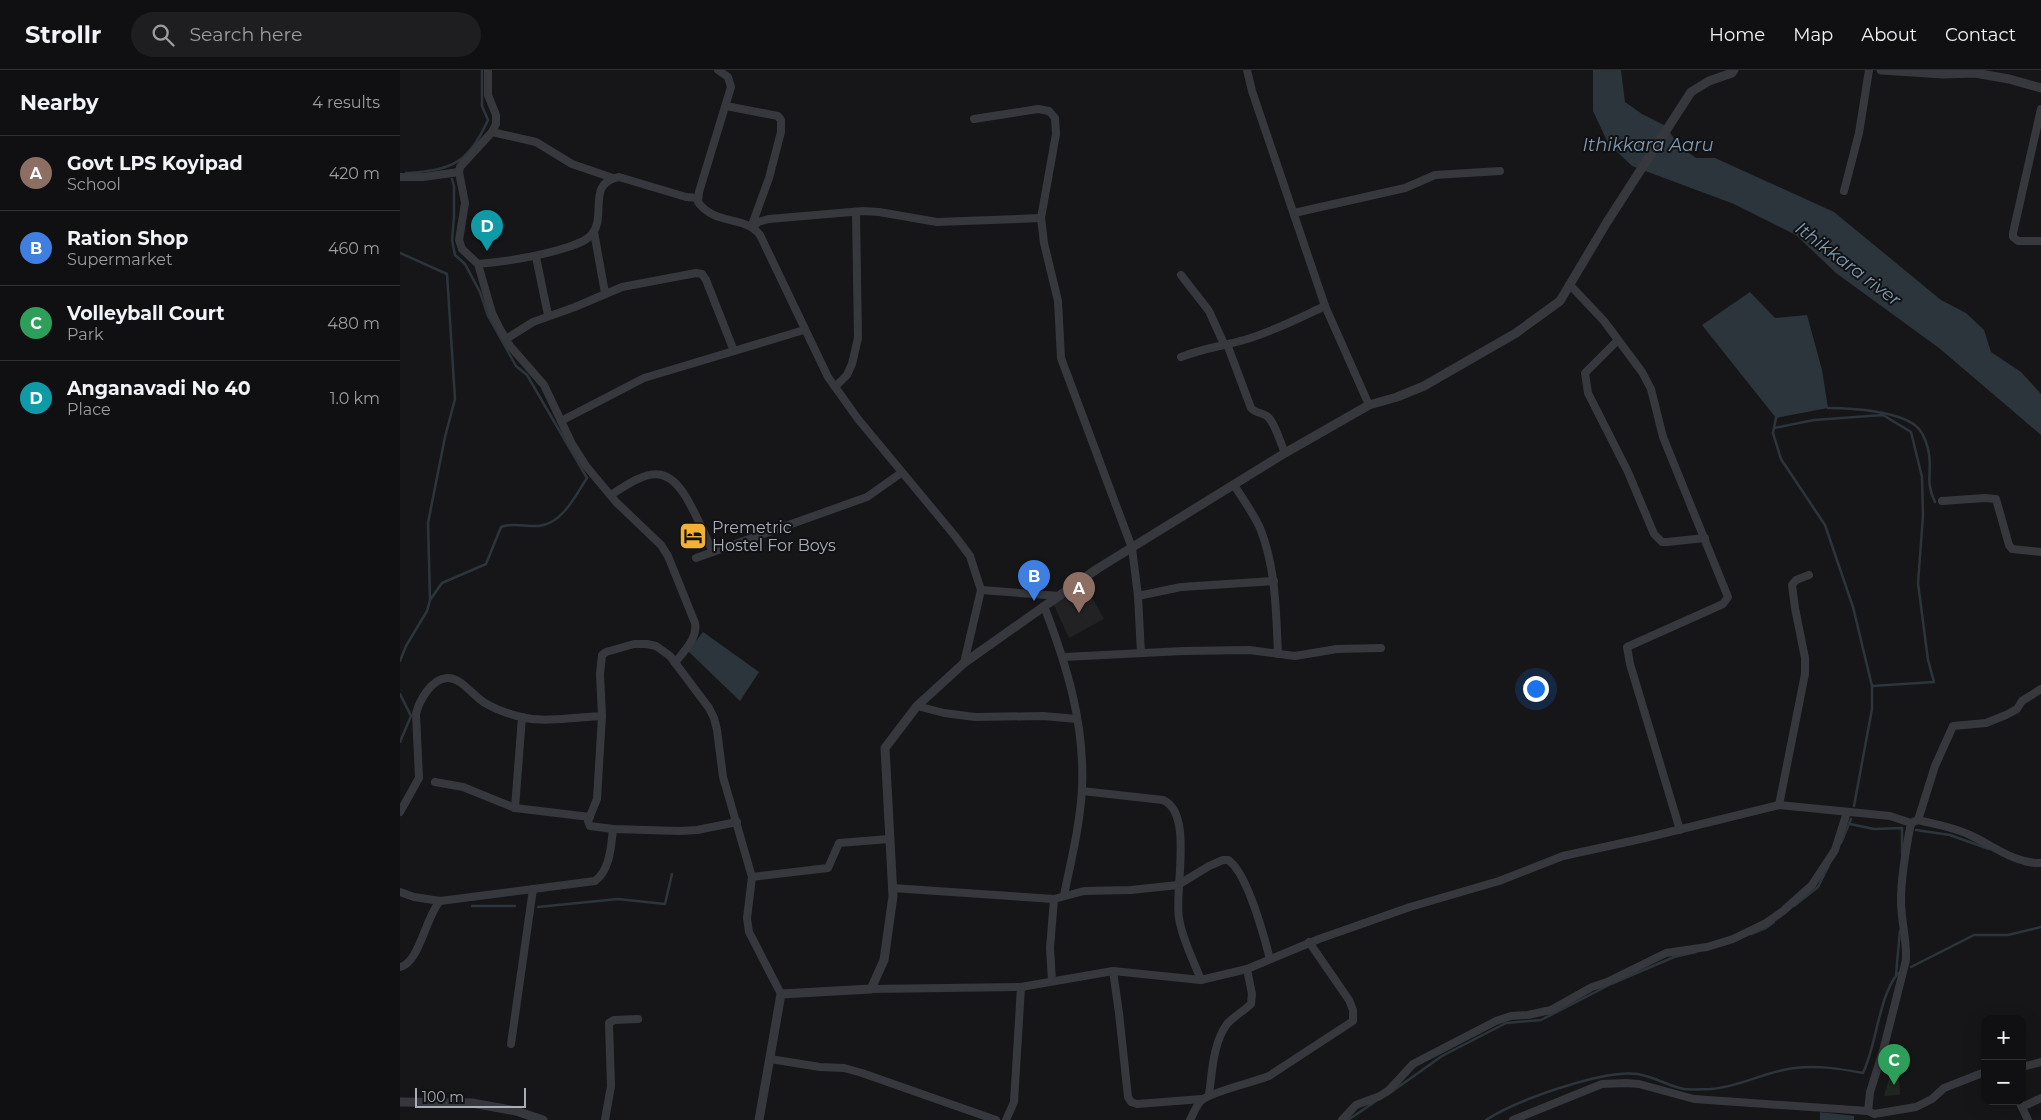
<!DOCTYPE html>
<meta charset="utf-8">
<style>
:root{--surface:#101012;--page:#1e1e20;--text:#f1f3f6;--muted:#9c9d9f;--line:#303032;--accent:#d93025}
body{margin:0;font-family:Montserrat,sans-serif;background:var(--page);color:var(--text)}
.controls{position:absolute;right:15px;bottom:15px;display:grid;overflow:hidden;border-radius:10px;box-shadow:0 5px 20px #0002}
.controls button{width:45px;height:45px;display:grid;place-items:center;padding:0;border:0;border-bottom:1px solid var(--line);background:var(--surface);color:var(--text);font:25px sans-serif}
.scale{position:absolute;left:15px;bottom:12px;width:111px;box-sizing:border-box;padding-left:5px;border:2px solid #a8adb8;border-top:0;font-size:14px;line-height:18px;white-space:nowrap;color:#a8adb8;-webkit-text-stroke:4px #111113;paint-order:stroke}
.you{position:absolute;left:1135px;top:618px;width:18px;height:18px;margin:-12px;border:4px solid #fff;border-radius:50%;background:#1a73e8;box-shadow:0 0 0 8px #1a73e833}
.badge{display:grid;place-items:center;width:32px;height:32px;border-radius:50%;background:var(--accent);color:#fff;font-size:16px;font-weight:700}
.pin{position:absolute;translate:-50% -41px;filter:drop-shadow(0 1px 2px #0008)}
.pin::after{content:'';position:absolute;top:26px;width:18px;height:15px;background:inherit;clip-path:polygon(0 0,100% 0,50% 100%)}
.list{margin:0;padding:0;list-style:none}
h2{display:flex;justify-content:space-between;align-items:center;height:65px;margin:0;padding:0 20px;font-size:21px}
h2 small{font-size:16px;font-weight:400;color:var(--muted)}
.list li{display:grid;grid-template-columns:32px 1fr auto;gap:15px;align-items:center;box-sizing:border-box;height:75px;padding:0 20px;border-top:1px solid var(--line)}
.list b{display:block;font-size:19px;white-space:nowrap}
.list p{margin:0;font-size:16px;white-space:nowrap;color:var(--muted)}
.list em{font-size:16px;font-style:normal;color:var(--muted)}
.icon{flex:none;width:28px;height:28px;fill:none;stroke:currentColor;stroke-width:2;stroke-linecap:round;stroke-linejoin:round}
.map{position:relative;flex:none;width:1641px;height:1050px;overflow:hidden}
header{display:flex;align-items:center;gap:30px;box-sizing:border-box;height:70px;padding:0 25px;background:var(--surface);border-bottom:1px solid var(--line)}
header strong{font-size:24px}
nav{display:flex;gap:28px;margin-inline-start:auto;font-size:18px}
.search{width:350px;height:45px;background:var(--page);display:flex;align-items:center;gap:12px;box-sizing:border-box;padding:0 18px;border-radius:28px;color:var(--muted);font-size:19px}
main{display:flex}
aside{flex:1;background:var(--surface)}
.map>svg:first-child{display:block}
</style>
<header>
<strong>Strollr</strong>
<div class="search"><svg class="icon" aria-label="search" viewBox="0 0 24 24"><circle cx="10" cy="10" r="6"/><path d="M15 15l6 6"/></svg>Search here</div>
<nav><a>Home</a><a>Map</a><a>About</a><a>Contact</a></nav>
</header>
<main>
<aside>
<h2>Nearby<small>4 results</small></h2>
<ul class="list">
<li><span class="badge" style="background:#8d6e63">A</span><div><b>Govt LPS Koyipad</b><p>School</p></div><em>420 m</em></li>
<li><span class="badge" style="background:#3f7fe0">B</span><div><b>Ration Shop</b><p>Supermarket</p></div><em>460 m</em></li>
<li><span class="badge" style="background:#2e9e5b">C</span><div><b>Volleyball Court</b><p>Park</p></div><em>480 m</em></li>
<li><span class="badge" style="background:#0f9aa8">D</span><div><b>Anganavadi No 40</b><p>Place</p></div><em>1.0 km</em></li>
</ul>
</aside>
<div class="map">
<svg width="1641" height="1050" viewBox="0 0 1641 1050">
<rect width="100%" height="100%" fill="#161618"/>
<!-- built -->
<path fill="#222225" d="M686,517l18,32 -35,19 -16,-35z"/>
<!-- green -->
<path fill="#1e261f" d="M1490,1005h9l1,20 -16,1z"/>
<!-- water -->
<g fill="#2c353c">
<path d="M1193,0h28l4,32 17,12 24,12 12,19 18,13h19l119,54 107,88 25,13 18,17 7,22 30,20 20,22v41l-102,-87 -103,-75 -40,-38 -62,-31 -102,-38 -24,-23 -15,-32z"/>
<path d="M1350,222l25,26 32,-3 15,55 6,38 -52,10 -74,-93z"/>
<path d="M303,562l56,40 -19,29 -52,-50z"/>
<path d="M1420,1042l34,4v4h-34z"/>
</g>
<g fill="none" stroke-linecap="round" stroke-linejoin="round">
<!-- stream -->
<g stroke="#2c353c" stroke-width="2.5">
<path d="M6,103c46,-3 62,-9 82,-53l-6,-14v-36"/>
<path d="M0,183l47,21 8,125 -10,38 -17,86 2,76"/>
<path d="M1428,338c22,0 76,3 91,21 5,6 9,17 10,25 3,20 -4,27 6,48"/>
<path d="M1376,348l-3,15 8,26 44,66 28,82 19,79v23l-18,97"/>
<path d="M1374,358l40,-8 69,-5 28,17 11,45 1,39 -5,67 10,77 6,22 -62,4"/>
<path d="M0,591l6,-15 21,-35 3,-11 12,-17 44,-19 15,-37c13,-5 24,0 38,-1 24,-3 36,-30 48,-48l-60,-103 -11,-9 -28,-50 -8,-24 -15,-28 -10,-9 -3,-15 2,-23v-31l-2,-7"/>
<path d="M0,624l11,22 -11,26"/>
<path d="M1450,754l24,5 28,-1v26"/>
<path d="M1516,760l34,5 39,14"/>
<path d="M1441,773l10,-24"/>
<path d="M1624,794l12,2"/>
<path d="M72,836h43"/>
<path d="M1394,836l24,-19 11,-22"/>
<path d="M138,837l80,-8 47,5 7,-30"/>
<path d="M1351,864l15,-6 8,-6"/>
<path d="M1511,897l63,-32h34l33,-8"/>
<path d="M1496,904l4,-43"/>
<path d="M987,1025l55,-39 64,-33 35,-3 70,-36 63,-27 22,-5"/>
<path d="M948,1050l28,-19"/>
<path d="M1086,1050c29,-19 117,-51 151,-46 16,2 31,12 47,15 8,1 18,0 27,0 29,-2 55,-18 84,-21 23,-3 46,1 68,5 14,-29 15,-75 35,-100"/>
</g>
<!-- minor -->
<g stroke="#37383d" stroke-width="8">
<path d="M88,0v25l8,20v9l-4,8 -32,35 -1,5 6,31 -6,37 3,9 16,15 14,49 8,16 10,17 34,39 28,59 14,22 30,36 45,43 7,11 27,67c3,15 -11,28 -20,40"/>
<path d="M318,0l10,7 3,10 -32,105 -1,10c17,24 47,13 62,33l68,142 30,42 97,117 15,20 11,34 -17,73"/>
<path d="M847,0l5,21 73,215 44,99"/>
<path d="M326,36l52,10 3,4v12l-12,46 -17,47"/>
<path d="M1641,39l-28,124v4l5,4h23"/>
<path d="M574,49l64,-10 11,2 6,7 1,16 -15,84 3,25 14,58 3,57 71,190 6,48 3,57"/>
<path d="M92,62l44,10 36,22 41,14"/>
<path d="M0,107h23l36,-5"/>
<path d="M1444,121l15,-58 10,-63"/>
<path d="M894,143l111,-25 30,-13 65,-4"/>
<path d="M353,158l5,-6 11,-3 94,-8 16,1 58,10 104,-4"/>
<path d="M194,162l11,61"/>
<path d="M136,187l12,58"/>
<path d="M78,194c32,-3 60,-7 90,-17 8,-3 19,-6 24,-13 15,-18 -6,-51 27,-57l67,20 12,1"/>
<path d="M781,205l28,36 15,33"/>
<path d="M1170,215l34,36 38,51 9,17 12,48 65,160 -5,7 -96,43 3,17 50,166"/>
<path d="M106,269l27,-17 42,-15 47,-20 74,-14 6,1 4,6 28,71"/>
<path d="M1218,270l-33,33 3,20 40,79 26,62 8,8h5l38,-4"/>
<path d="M827,274l24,64c5,6 13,4 18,10 7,8 11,24 16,35"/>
<path d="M781,287c20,-8 41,-11 63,-17 28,-8 55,-22 81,-34"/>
<path d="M435,317l12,-12 5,-11 6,-26 -2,-126"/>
<path d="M161,351l83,-43 160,-48"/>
<path d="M834,415c9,14 19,28 26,43 16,40 16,84 18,126"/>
<path d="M211,425c37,-25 57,-34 80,11 8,15 15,31 22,46"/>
<path d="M1542,431l43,-3 11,1 13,46 3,4 29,3"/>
<path d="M296,488l171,-61 34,-24"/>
<path d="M581,520l79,6"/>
<path d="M738,526l43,-9 93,-6"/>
<path d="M644,536c23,60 41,118 38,183 -2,36 -11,72 -18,106"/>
<path d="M664,587l119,-6 66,-1 46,6 42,-7 44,-1"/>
<path d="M517,636l27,7 31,4 68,-1 34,3"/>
<path d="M202,646l-5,83 -9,22 2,5 23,3 66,2 18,-1 40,-8"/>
<path d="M35,712l28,5 52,21 75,9"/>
<path d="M682,721l81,9c31,13 11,90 16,118 3,21 14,41 22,62"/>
<path d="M1379,735l26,-131v-16l-10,-50 -3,-23 4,-5 13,-5"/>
<path d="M115,738l7,-91"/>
<path d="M0,742l19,-34 -3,-64c3,-13 15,-35 31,-36 14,-1 26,18 38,25 10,6 24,11 36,14 22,6 57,0 81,-1l-2,-42 2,-19 4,-3 28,-8h13l9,2 14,10 39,52 5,10 3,12 6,47 29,100 -5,41 2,14 32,62"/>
<path d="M1518,750c16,4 36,7 52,15 22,10 45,29 71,28"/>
<path d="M1511,753c-5,25 -10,52 -10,78 0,20 6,39 5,59l-23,91 -13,41 -2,19 6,3 42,-7 16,-8 12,-11 41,-16"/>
<path d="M352,807l76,-9 11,-25 50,-4"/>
<path d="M492,818l162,11 30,-8 47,-1 47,-5 31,-19 14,-6h5c19,12 36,76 42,99"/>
<path d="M0,822l14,5 26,4"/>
<path d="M0,897c19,-3 26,-51 40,-66l155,-20c15,-11 16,-34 18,-52"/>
<path d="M713,901l6,42 9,84 3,5 6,2 65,-5"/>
<path d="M652,911l-2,-33 4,-49"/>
<path d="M471,919l150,-2 92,-16 88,9 46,-11 72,-30 91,-32 89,-26 64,-25 82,-18 134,-33 111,11 21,7 7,-3 17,-54 18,-40 33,-3 20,-8 11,-6 5,-8 19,-12"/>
<path d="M111,974l22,-155"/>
<path d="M370,989l50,8 24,1 18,5 134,47"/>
<path d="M1622,997l19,-5"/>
<path d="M809,1025c3,-22 4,-52 18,-71 7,-8 17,-13 24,-20l1,-10 -5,-25"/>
<path d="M1619,1031l9,19"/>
<path d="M1622,1037l19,-9"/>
<path d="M205,1050l6,-34 -2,-63 5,-3 24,-1"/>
<path d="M606,1050l8,-18 7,-115"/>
<path d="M790,1050c4,-7 6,-15 12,-20 9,-8 52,-18 67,-24l84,-55v-11l-4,-10 -40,-58"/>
<path d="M942,1050l14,-15 24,-9 9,-6 24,-26 83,-43 15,-5 17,-1 23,-5 41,-23 15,-5 59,-29 41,-6 26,-8 33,-16 17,-12 29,-26 23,-35 12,-38"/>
<path d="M1113,1050l89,-36 24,-1 13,1 55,15 174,12"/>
</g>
<!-- tertiary -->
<g stroke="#37383d" stroke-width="9">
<path d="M1481,0l62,4 32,-1 34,6 32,9"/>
<path d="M0,1032l72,1 44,8 27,9"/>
<path d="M359,1050l22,-126 90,-5 13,-29 9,-64 -8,-148 32,-42 47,-43 133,-94 188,-116 84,-48 28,-8 27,-11 92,-53 44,-32 47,-79 84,-130 18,-11 23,-8 2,-3"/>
</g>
</g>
<!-- icons -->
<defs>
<g id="hotel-square" transform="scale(1.4375)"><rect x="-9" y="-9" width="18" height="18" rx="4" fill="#f2b134" stroke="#111113"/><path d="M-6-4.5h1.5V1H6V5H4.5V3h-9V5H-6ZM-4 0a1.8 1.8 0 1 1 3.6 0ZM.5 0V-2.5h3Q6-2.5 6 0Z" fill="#111"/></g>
</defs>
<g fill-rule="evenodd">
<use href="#hotel-square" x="293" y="466"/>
</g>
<g text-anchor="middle" stroke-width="4" stroke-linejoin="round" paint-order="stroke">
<!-- poi labels -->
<g font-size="16" fill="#a8adb8" stroke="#111113" text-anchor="start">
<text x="312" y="463">Premetric<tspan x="312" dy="18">Hostel For Boys</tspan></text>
</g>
<!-- water labels -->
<g font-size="18" font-style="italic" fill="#7f9bb3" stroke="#111113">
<text x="1248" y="81">Ithikkara Aaru</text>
<text transform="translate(1448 194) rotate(37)" y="6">Ithikkara river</text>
</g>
</g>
</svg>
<div class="controls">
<button>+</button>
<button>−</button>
</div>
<div class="scale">100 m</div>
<div class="you"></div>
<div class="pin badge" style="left:679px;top:543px;background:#8d6e63">A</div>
<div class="pin badge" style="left:634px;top:531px;background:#3f7fe0">B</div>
<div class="pin badge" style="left:1494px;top:1015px;background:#2e9e5b">C</div>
<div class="pin badge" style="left:87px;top:181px;background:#0f9aa8">D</div>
</div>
</main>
